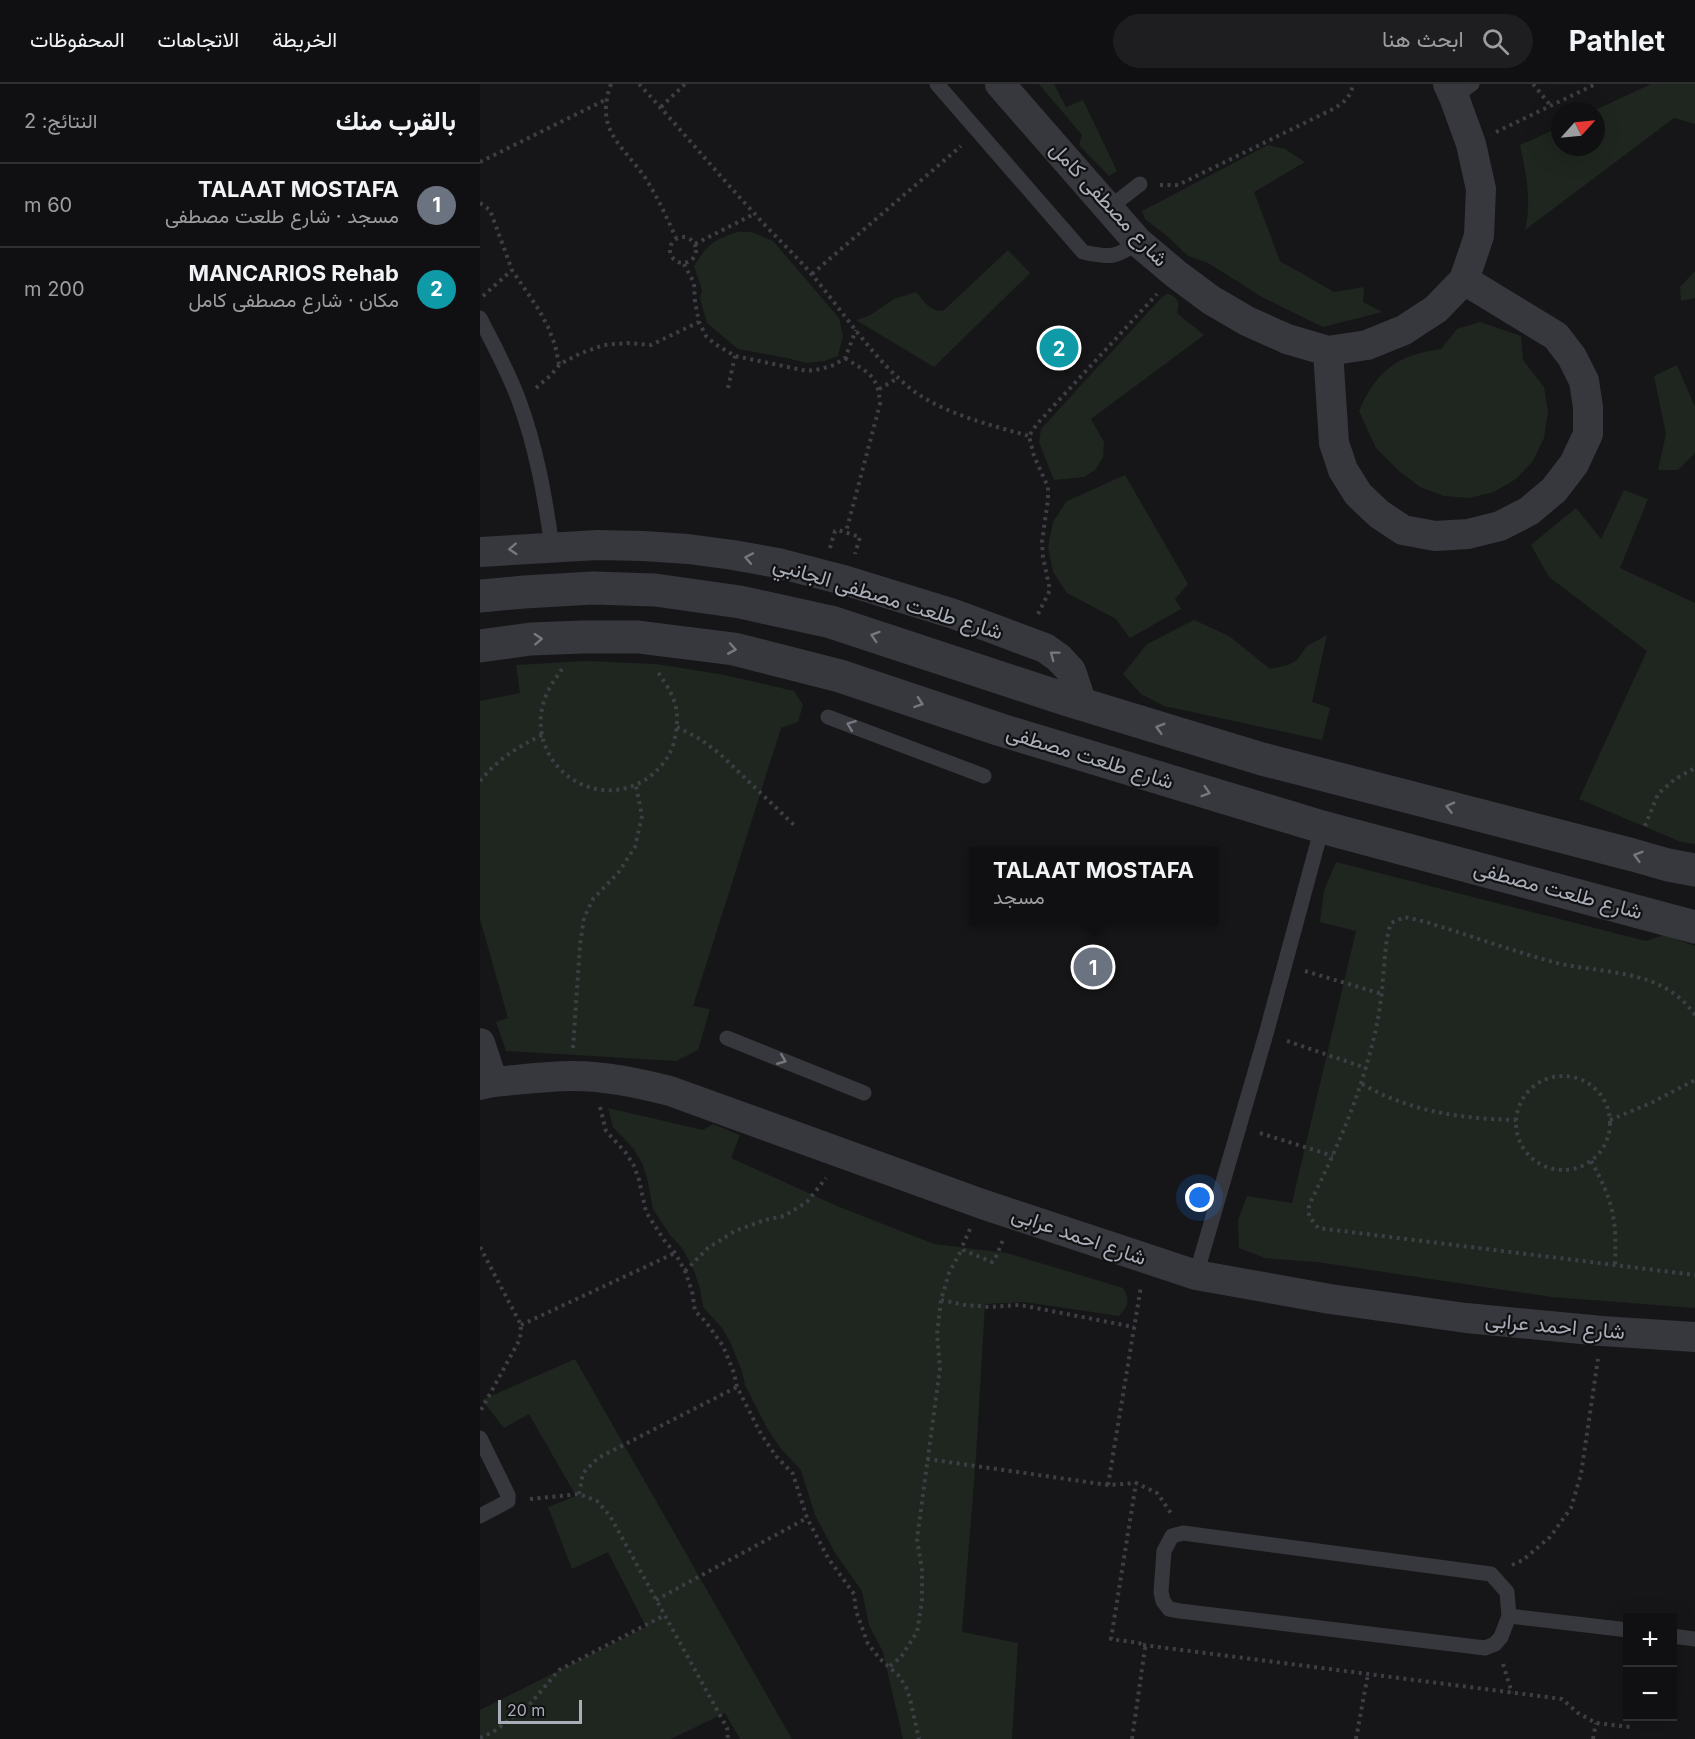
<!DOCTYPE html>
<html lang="ar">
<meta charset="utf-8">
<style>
:root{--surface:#101012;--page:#1e1e20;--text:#f1f3f6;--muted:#9c9d9f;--line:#303032;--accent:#0f766e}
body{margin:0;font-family:Inter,Vazirmatn,sans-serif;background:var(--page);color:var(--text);direction:rtl}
.controls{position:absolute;right:18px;bottom:18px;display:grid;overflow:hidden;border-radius:0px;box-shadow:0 6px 24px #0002}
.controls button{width:54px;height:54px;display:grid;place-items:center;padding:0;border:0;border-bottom:2px solid var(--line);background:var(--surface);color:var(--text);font:30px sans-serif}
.compass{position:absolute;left:1071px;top:18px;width:54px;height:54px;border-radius:50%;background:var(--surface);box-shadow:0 6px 24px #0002;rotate:63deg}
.scale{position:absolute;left:18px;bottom:15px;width:84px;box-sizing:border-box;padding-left:6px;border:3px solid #a8adb8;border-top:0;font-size:16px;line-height:21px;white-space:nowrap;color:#a8adb8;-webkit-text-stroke:4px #111113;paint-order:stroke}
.you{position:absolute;left:720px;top:1114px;width:21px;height:21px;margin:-15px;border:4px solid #fff;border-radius:50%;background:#1a73e8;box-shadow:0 0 0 9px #1a73e833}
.badge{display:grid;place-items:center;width:39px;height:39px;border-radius:50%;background:var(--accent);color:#fff;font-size:20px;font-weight:700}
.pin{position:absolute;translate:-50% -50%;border:3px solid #fff;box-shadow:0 2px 6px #0006}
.popup{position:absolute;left:489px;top:763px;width:249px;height:78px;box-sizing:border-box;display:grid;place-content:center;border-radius:0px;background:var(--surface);filter:drop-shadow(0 2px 4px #0005);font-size:20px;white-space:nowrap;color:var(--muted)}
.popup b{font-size:22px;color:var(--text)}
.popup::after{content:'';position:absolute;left:50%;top:100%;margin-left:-12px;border:12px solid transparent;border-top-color:var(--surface)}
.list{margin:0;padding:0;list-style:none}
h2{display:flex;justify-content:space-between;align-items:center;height:78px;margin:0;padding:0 24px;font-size:26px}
h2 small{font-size:20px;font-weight:400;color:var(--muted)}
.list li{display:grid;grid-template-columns:39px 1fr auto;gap:18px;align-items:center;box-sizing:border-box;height:84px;padding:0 24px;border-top:2px solid var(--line)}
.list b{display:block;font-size:22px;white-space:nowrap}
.list p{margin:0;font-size:20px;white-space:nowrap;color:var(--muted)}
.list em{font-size:20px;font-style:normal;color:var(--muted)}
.icon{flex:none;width:33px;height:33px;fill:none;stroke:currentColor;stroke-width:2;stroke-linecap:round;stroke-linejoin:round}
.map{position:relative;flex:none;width:1215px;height:1655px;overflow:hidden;direction:ltr}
header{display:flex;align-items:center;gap:36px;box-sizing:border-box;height:84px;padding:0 30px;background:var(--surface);border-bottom:2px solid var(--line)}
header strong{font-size:28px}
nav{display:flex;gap:33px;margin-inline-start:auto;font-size:21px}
.search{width:420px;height:54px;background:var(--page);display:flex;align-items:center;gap:15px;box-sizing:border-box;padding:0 21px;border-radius:33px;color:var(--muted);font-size:22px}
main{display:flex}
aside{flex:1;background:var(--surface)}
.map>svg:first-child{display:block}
</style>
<header>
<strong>Pathlet</strong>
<div class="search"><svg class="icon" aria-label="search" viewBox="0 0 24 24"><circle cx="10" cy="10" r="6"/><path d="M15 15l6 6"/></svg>ابحث هنا</div>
<nav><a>الخريطة</a><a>الاتجاهات</a><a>المحفوظات</a></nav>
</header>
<main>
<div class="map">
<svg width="1215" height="1655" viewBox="0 0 1215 1655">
<rect width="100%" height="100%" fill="#161618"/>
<!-- green -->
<g fill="#1e261f">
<path d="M559,0h15l12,23 17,-7 34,71 -8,5 -30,-31 3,-10z"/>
<path d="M1171,0h44v40l-21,-6 -149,112c7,-28 1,-57 -5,-85l40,-18v20h36v-36h-3z"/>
<path d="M788,61l17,4 20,13 -51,30 26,69 54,31 30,-5 -1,15 19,10 -59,15 -61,-30 -54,-34 -20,-7 -21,-20 -22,-17 -3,-8z"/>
<path d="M258,148h13l22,9 66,77 4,18 -5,20 -13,5 -19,2 -19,-5 -49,-9 -31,-26 -7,-25 2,-8 -8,-24c14,-22 19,-26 44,-34z"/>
<path d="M528,166l22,23 -96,94 -78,-47 13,-4 25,-17 22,-7c8,9 14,20 27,19z"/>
<path d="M1215,187v27l-14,3 -1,-14z"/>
<path d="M688,210c10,3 12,9 9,19l27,22 -113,84 13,23 -1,15 -7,12 -12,8 -30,3 -15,-38 2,-13 122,-133z"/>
<path d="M1000,238l41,14 2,24 21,27 4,25 -4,26 -11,23 -17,18 -22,13 -25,6 -25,-2 -24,-9 -21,-16 -23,-23 -17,-37c18,-41 38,-56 82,-62l16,-20z"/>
<path d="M1197,281l18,42v46l-17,17h-20l8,-36 -12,-58z"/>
<path d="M645,391l63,109 -13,15 6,10 -51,29 -14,-19 -49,-26 -14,-21 -5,-25 5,-25 14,-21z"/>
<path d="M1144,406l24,9 -28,69 75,35v241l-14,-2 -102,-43 68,-148 -98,-74 -18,-32 45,-37 25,31z"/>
<path d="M714,536l35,16 41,33 18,-4 9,-5 10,-14 20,-11 -15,67 18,6 -8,32 -158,-34 -23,-12 -18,-20 24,-30z"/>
<path d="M106,577l70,3 69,11 69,16 9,14 -5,17 -17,6 -88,278 17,3 -12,41 -22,11 -170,-10 -10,-29 12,-4 -28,-99v-218l40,-8 -4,-28z"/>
<path d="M856,778l310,79 18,-6 31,11v362l-143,-11 -235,-35 -52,-4 -26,-10 -1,-28 9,-24 45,7 64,-272 -36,-9 4,-31z"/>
<path d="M128,1024l95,22 10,-6 27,11 -9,23 106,48 97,38 73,9 116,35c7,12 6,18 -4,28l-95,-14 -39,2 -9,153 -14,175 56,11 -6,96h-109l-20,-87 -14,-27 -7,-34 -27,-38 -20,-38 -14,-45 -19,-20 -14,-20 -23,-45 -3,-14 -12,-29 -8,-14 -19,-21 -3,-18 -7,-21 -11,-20 -12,-13 -17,-26 -6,-31 -5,-15 -9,-15 -20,-21z"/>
<path d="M95,1275l217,380h-52l-15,-26 -54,26h-191v-29l166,-83 -38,-75 -36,17 -24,-62 28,-11 -47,-82 -25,14 -22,-28z"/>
</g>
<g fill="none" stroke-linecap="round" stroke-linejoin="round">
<!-- path -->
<g stroke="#3d3f44" stroke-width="4" stroke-dasharray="3 4.5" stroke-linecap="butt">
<path d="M131,0c-17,47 12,61 35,95 12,19 21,39 30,59"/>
<path d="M159,0c39,42 76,87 115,129 19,22 41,41 59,63 32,38 63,87 102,116 33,23 76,33 114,44"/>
<path d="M1053,0l18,22"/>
<path d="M181,23l24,-23"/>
<path d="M1016,48l100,-48"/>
<path d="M0,78l125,-62"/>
<path d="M680,101h18l153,-75c11,-6 20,-12 22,-26"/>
<path d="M0,119l10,7 22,60 27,40 9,17 7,18 4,19"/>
<circle cx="203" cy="166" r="13"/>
<path d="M215,160l59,-30"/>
<path d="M204,180l10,19 1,19 4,20 7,14 9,8 20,12 72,15 14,-2 13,-4 11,-7 11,-28"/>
<path d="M332,190l149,-128"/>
<path d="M3,212l29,-26"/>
<path d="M365,274c23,15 33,16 35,46l-34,128"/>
<path d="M56,304l15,-13 9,-11 21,-11 23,-8 23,-2 24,2 48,-23"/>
<path d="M248,304l7,-32"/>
<path d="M399,305l19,-11"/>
<path d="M350,464l5,-17 3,-1 22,7 -5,17"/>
<path d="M558,530l12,-24 -7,-33 -1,-15 6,-43v-12l-14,-31 -5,-20 8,-12 120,-130"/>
<path d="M82,585c-5,8 -11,15 -15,24 -28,63 42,124 101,85 12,-9 22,-21 26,-36 3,-13 5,-28 0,-41 -3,-11 -12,-22 -18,-32"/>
<path d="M197,643l23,12 20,15 74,71"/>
<path d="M0,697c18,-22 36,-33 62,-46"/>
<path d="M1165,742l13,-32 17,-15 20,-11"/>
<path d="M825,887l77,23"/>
<path d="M1215,931c-34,-48 -91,-40 -142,-53 -43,-12 -85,-27 -127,-40l-21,-5 -14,6c-6,18 -6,36 -8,55 -1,18 -4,37 -8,55 -14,61 -38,116 -66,172v11l9,12 377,47"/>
<path d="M807,957l79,27"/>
<path d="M93,964l7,-103 4,-27 9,-19 25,-26 17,-26 7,-31 -6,-30"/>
<circle cx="1083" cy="1039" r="47"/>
<path d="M882,1000c11,6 22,12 34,16 38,15 79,19 120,20"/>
<path d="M120,1023l6,24 20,22 8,13 5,14 7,32 18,28 11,13 10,18 7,20 3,20 11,11 17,24 11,27 3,14 24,47 15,22 17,18 14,44 21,40 26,36 2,17 12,33 12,15 19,17 7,11 4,12 9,40"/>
<path d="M1130,1036l41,-17 44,-23"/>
<path d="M780,1049l73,23"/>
<path d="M1111,1077c22,39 26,59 24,104"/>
<path d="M490,1145l-8,18 1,3 29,12 3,-3 8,-19"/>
<path d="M0,1163l41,78 -1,14 -40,73"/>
<path d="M205,1187l23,-23 27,-17 30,-11 19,-4 23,-14 19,-24"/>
<path d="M461,1216l24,5 24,2 31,-2 114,22"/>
<path d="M41,1241l154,-72"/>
<path d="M447,1375l181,26 28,-2 21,10 14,20v3"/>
<path d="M628,1401l33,-199"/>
<path d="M99,1410l4,-21 15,-15 139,-71"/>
<path d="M50,1415l49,-5 18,7 13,15 117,212 1,11"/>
<path d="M1032,1481l11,-5 27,-23 21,-29 10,-34 17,-115"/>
<path d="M176,1516l151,-82"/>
<path d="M663,1561l419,54 16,14 18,10 34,4"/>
<path d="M1023,1580l9,29"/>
<path d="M410,1582l11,-9 16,-25 5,-31v-31l-5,-31 23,-171 -3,-34 4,-34 8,-27 13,-24"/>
<path d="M0,1654l13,-6 37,-28 29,-34 106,-55"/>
<path d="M652,1655l13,-91 -2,-3 -4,-2 -28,-4 25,-156"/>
<path d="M876,1655l12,-65"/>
<path d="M1113,1655l3,-16"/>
</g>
<!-- service -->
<g stroke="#37383d" stroke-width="15">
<path d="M457,0l146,168c27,6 33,6 55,-10"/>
<path d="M974,13l18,-13"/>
<path d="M629,124l31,-24"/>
<path d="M0,234c13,26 28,53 38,80 18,48 27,98 34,149"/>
<path d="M348,633l156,59"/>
<path d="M247,954l137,55"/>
<path d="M716,1191l70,-241 56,-207"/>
<path d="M0,1354l28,57v6l-28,15"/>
<path d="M703,1449l308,41 16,18 2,24 -8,21 -6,7 -10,4 -305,-37 -11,-2 -6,-8 -2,-9 3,-41 8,-15z"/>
<path d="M1029,1532l119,14"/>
<path d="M1192,1552l23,3"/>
</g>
<!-- minor -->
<g stroke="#37383d" stroke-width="30">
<path d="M520,0l138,158 38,32 35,26 36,21 40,18 41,12 39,-6 37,-15 32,-21 28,-29 15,-44 2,-47 -10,-45 -17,-47 -6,-13"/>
<path d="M848,267l6,92 9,27 15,24 21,20 24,16 32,6 33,-2 32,-8 29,-15 25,-21 20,-26 14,-30v-27l-4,-26 -12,-24 -16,-21 -92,-56"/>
<path d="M0,468l118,-7 45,1 45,3 45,6 45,8 69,18 107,33 91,34 14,10 12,13 11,33"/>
<path d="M0,959l13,39"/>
<path d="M0,1001l13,-3c26,-2 53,-6 80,-6 33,0 65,7 97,15l312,113 214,71 134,24 136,19 136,13 93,6"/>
</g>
<!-- tertiary -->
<g stroke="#37383d" stroke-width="33">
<path d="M0,512l44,-4 69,-4 62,2 85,12 91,20 237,78 194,59 371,96 35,10 27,5"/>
<path d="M0,562l51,-7 51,-2h56l96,12 106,27 161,54 321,97 373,100"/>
</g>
</g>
<!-- one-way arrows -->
<defs><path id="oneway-chevron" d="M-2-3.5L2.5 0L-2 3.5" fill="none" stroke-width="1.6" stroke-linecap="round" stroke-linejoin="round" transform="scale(1.5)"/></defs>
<g stroke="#757881">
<use href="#oneway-chevron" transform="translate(33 465) rotate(177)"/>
<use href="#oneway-chevron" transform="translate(269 474) rotate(-169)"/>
<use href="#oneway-chevron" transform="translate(395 552) rotate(-162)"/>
<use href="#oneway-chevron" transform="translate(58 555) rotate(-3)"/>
<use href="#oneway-chevron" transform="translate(252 565) rotate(10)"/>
<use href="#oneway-chevron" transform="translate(574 571) rotate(-143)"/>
<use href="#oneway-chevron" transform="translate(439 619) rotate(19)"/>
<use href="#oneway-chevron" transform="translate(371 641) rotate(-159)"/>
<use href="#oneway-chevron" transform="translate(680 644) rotate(-164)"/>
<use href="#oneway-chevron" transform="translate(726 708) rotate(17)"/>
<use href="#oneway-chevron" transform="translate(970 723) rotate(-166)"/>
<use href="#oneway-chevron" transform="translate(1158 772) rotate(-164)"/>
<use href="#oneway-chevron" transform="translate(302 976) rotate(22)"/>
</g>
<g text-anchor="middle" stroke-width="4.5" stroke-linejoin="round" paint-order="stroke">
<!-- street labels -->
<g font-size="21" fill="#a8adb8" stroke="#111113">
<text transform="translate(629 120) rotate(47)" y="7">شارع مصطفى كامل</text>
<text transform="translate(408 514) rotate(17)" y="7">شارع طلعت مصطفى الجانبي</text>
<text transform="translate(610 673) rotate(17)" y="7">شارع طلعت مصطفى</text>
<text transform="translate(1078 806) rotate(15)" y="7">شارع طلعت مصطفى</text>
<text transform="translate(599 1152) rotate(19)" y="7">شارع احمد عرابى</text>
<text transform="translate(1075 1242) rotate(5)" y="7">شارع احمد عرابى</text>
</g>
</g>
</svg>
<div class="controls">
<button>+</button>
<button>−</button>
</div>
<svg class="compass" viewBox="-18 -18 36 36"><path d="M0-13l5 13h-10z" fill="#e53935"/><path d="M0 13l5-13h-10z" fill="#9c9d9f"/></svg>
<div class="scale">20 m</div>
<div class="you"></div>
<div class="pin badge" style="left:613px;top:883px;background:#6b7280">1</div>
<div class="popup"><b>TALAAT MOSTAFA</b>مسجد</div>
<div class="pin badge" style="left:579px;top:264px;background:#0f9aa8">2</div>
</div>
<aside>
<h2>بالقرب منك<small>النتائج: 2</small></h2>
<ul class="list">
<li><span class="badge" style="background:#6b7280">1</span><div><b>TALAAT MOSTAFA</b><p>مسجد · شارع طلعت مصطفى</p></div><em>60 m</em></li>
<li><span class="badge" style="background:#0f9aa8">2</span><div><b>MANCARIOS Rehab</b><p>مكان · شارع مصطفى كامل</p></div><em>200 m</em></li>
</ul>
</aside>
</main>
